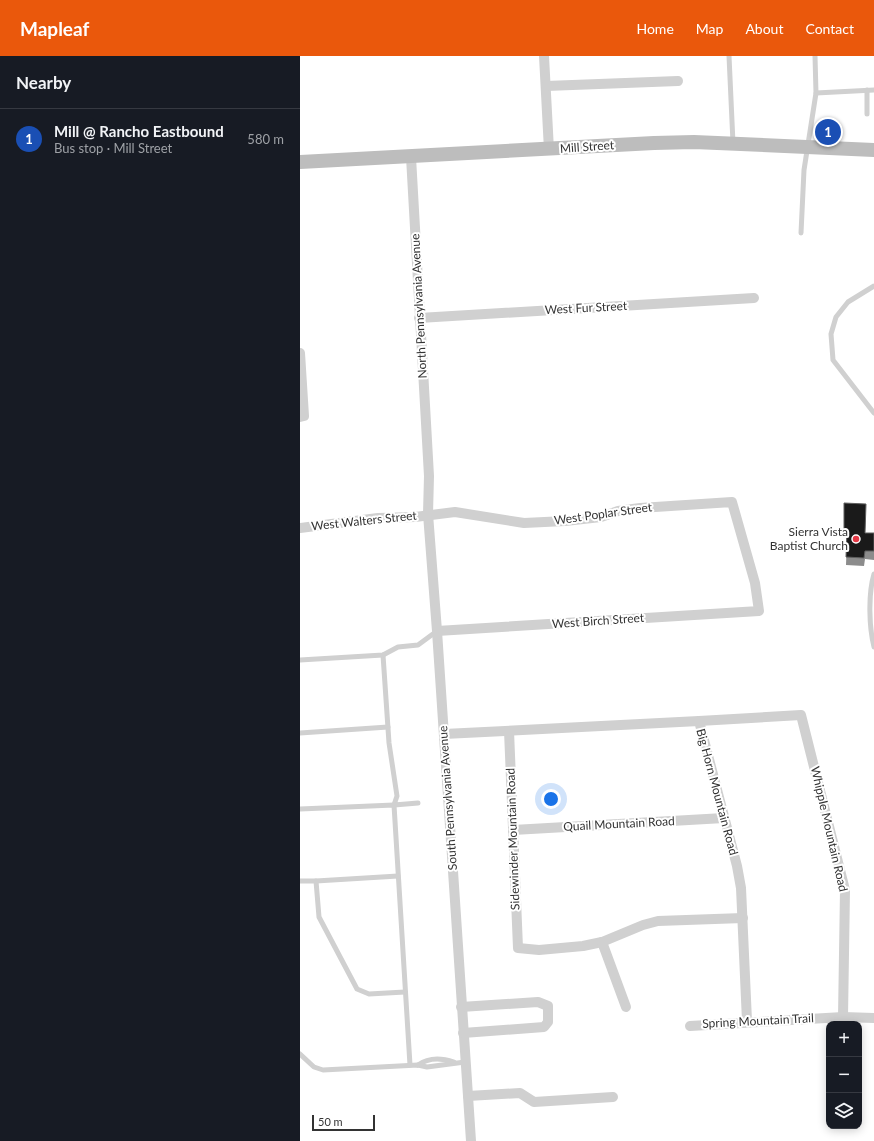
<!DOCTYPE html>
<meta charset="utf-8">
<style>
:root{--surface:#171b24;--page:#20242c;--text:#f1f3f6;--muted:#9ea1a6;--line:#363941;--accent:#ea580c}
body{margin:0;font-family:Lato,sans-serif;background:var(--page);color:var(--text)}
.controls{position:absolute;right:12px;bottom:12px;display:grid;overflow:hidden;border-radius:8px;box-shadow:0 2px 10px #0003}
.controls button{width:36px;height:36px;display:grid;place-items:center;padding:0;border:0;border-bottom:1px solid var(--line);background:var(--surface);color:var(--text);font:20px sans-serif}
.scale{position:absolute;left:12px;bottom:10px;width:63px;box-sizing:border-box;padding-left:4px;border:2px solid #333;border-top:0;font-size:11px;line-height:14px;white-space:nowrap;color:#333;-webkit-text-stroke:3px #fff;paint-order:stroke}
.you{position:absolute;left:251px;top:743px;width:14px;height:14px;margin:-10px;border:3px solid #fff;border-radius:50%;background:#1a73e8;box-shadow:0 0 0 6px #1a73e833}
.badge{display:grid;place-items:center;width:26px;height:26px;border-radius:50%;background:var(--accent);color:#fff;font-size:13px;font-weight:700}
.pin{position:absolute;translate:-50% -50%;border:2px solid #fff;box-shadow:0 1px 4px #0006}
.list{margin:0;padding:0;list-style:none}
h2{display:flex;justify-content:space-between;align-items:center;height:52px;margin:0;padding:0 16px;font-size:17px}
h2 small{font-size:13px;font-weight:400;color:var(--muted)}
.list li{display:grid;grid-template-columns:26px 1fr auto;gap:12px;align-items:center;box-sizing:border-box;height:60px;padding:0 16px;border-top:1px solid var(--line)}
.list b{display:block;font-size:15px;white-space:nowrap}
.list p{margin:0;font-size:13px;white-space:nowrap;color:var(--muted)}
.list em{font-size:13px;font-style:normal;color:var(--muted)}
.icon{flex:none;width:22px;height:22px;fill:none;stroke:currentColor;stroke-width:2;stroke-linecap:round;stroke-linejoin:round}
.map{position:relative;flex:none;width:574px;height:1085px;overflow:hidden}
header{display:flex;align-items:center;gap:24px;box-sizing:border-box;height:56px;padding:0 20px;background:var(--accent);color:#fff}
header strong{font-size:19px}
nav{display:flex;gap:22px;margin-inline-start:auto;font-size:14px}
main{display:flex}
aside{flex:1;background:var(--surface)}
.map>svg:first-child{display:block}
</style>
<header>
<strong>Mapleaf</strong>
<nav><a>Home</a><a>Map</a><a>About</a><a>Contact</a></nav>
</header>
<main>
<aside>
<h2>Nearby<small></small></h2>
<ul class="list">
<li><span class="badge" style="background:#1a4fb4">1</span><div><b>Mill @ Rancho Eastbound</b><p>Bus stop · Mill Street</p></div><em>580 m</em></li>
</ul>
</aside>
<div class="map">
<svg width="574" height="1085" viewBox="0 0 574 1085">
<rect width="100%" height="100%" fill="#fff"/>
<g fill="none" stroke-linecap="round" stroke-linejoin="round">
<!-- service -->
<g stroke="#d0d0d0" stroke-width="5">
<path d="M429,0l4,87"/>
<path d="M567,34v24"/>
<path d="M516,37l58,-3"/>
<path d="M501,177l3,-63 12,-77 -1,-37"/>
<path d="M574,230l-26,16 -12,15 -5,17 2,26 41,53"/>
<path d="M574,518c-6,20 -5,53 0,73"/>
<path d="M83,599l6,88 8,53 -3,9 24,-2"/>
<path d="M0,604l83,-5 15,-8 20,-2 19,-14"/>
<path d="M0,677l88,-6"/>
<path d="M0,753l94,-4 16,260"/>
<path d="M0,825h16l3,36 38,72 12,5 36,-2"/>
<path d="M16,825l82,-5"/>
<path d="M0,998l14,13 9,3 95,-5 9,2 38,-5"/>
<path d="M118,1009c11,-8 24,-7 36,-3"/>
</g>
<!-- minor -->
<g stroke="#d0d0d0" stroke-width="10">
<path d="M244,0l5,94"/>
<path d="M246,30l132,-5"/>
<path d="M111,101l18,319 -1,38 9,117 34,510"/>
<path d="M119,262l335,-20"/>
<path d="M0,297l4,63 -4,1"/>
<path d="M0,472l78,-10 37,-1 40,-5 69,11 41,-2 36,-4 17,-6 22,-3 92,-6 23,81 4,28 -322,20"/>
<path d="M399,665l102,-6 44,175 -2,127"/>
<path d="M209,675l9,217 21,2 44,-4 19,-4 41,-17 15,-4 85,-3"/>
<path d="M144,678l255,-13 38,145 4,22 6,133"/>
<path d="M213,774l211,-12"/>
<path d="M302,886l24,65"/>
<path d="M161,951l77,-5 10,4v16l-4,5 -81,6"/>
<path d="M390,970l153,-9 31,1"/>
<path d="M168,1040l52,-3 14,9 79,-5"/>
</g>
<!-- secondary -->
<path stroke="#bdbdbd" stroke-width="14" d="M0,106l354,-19 40,-1 180,8"/>
</g>
<!-- wall -->
<path fill="#8c8c8c" d="M544,447l21,30h9v27l-9,-1 -1,7 -18,-1 1,-28h-3z"/>
<!-- building -->
<path fill="#1a1a1a" stroke="#5f5f5f" d="M544,447l22,1 -1,29h9v18h-9l-1,7 -18,-1 1,-28h-3z"/>
<!-- markers -->
<circle fill="#e63946" stroke="#fff" stroke-width="1.5" cx="556" cy="483" r="4"/>
<g text-anchor="middle" stroke-width="4" stroke-linejoin="round" paint-order="stroke">
<!-- street labels -->
<g font-size="12" fill="#333" stroke="#fff">
<text transform="translate(287 91) rotate(-4)" y="4">Mill Street</text>
<text transform="translate(119 250) rotate(-93)" y="4">North Pennsylvania Avenue</text>
<text transform="translate(286 252) rotate(-3)" y="4">West Fur Street</text>
<text transform="translate(303 458) rotate(-8)" y="4">West Poplar Street</text>
<text transform="translate(64 465) rotate(-6)" y="4">West Walters Street</text>
<text transform="translate(298 565) rotate(-4)" y="4">West Birch Street</text>
<text transform="translate(417 736) rotate(75)" y="4">Big Horn Mountain Road</text>
<text transform="translate(148 742) rotate(-94)" y="4">South Pennsylvania Avenue</text>
<text transform="translate(319 768) rotate(-3)" y="4">Quail Mountain Road</text>
<text transform="translate(529 773) rotate(77)" y="4">Whipple Mountain Road</text>
<text transform="translate(213 783) rotate(-92)" y="4">Sidewinder Mountain Road</text>
<text transform="translate(458 965) rotate(-3)" y="4">Spring Mountain Trail</text>
</g>
<!-- poi labels -->
<g font-size="12" fill="#333" stroke="#fff" text-anchor="end">
<text x="548" y="480">Sierra Vista<tspan x="548" dy="14">Baptist Church</tspan></text>
</g>
</g>
</svg>
<div class="controls">
<button>+</button>
<button>−</button>
<button><svg class="icon" aria-label="layers" viewBox="0 0 24 24"><path d="M12 4l9 5-9 5-9-5zM3 14l9 5 9-5"/></svg></button>
</div>
<div class="scale">50 m</div>
<div class="you"></div>
<div class="pin badge" style="left:528px;top:76px;background:#1a4fb4">1</div>
</div>
</main>
